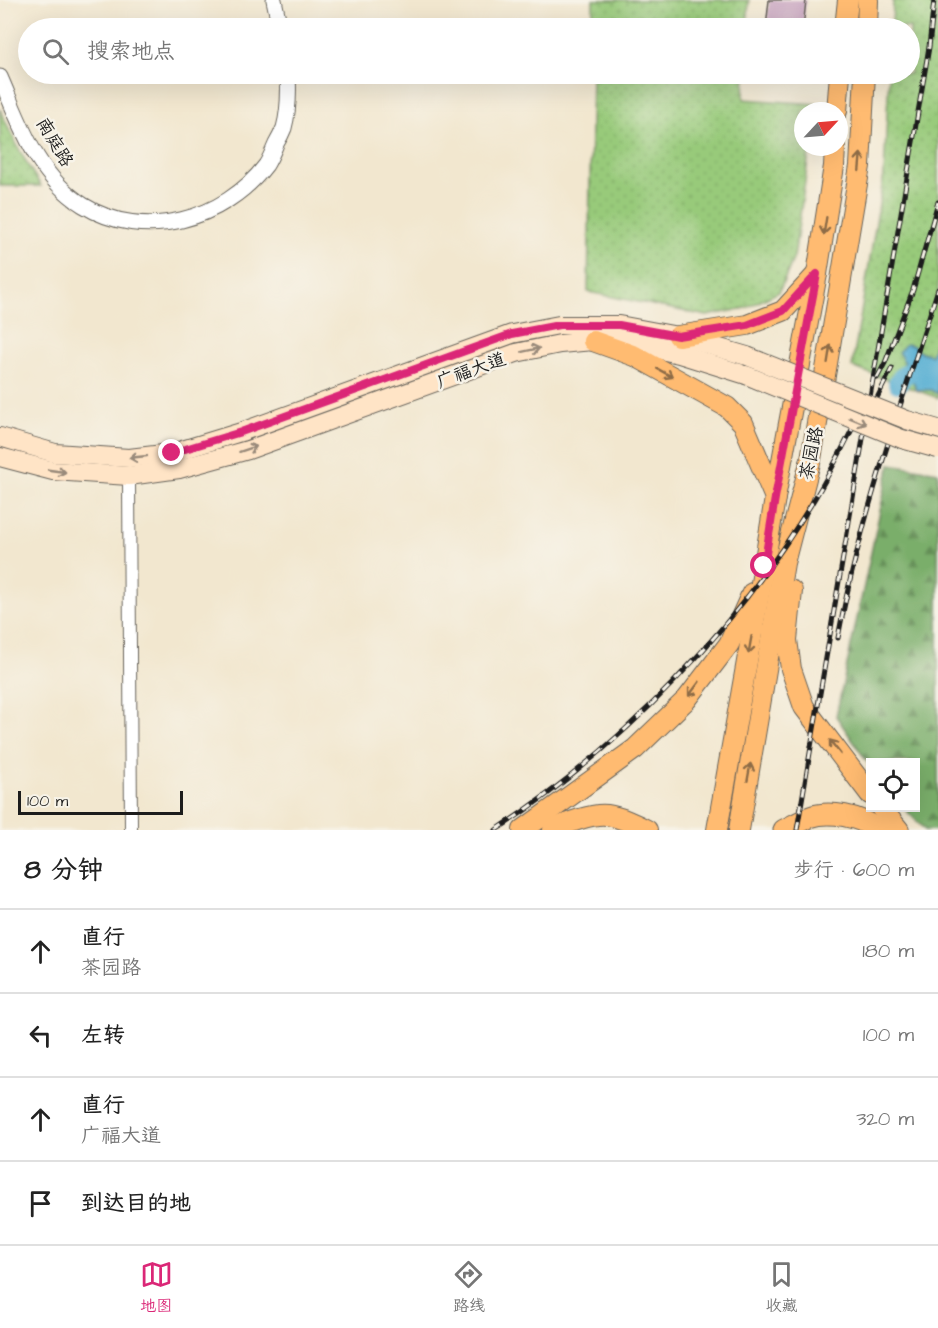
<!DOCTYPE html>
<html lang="zh">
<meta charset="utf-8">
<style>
:root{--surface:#fff;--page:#f6f6f6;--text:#222;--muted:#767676;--line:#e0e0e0;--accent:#db2777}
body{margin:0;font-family:"Architects Daughter","LXGW WenKai TC",sans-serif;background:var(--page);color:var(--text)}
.controls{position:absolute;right:18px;bottom:18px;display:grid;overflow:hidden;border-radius:0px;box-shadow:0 6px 24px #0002}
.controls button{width:54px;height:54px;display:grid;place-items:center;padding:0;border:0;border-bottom:2px solid var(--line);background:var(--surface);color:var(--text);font:30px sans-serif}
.compass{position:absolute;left:794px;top:102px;width:54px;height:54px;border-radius:50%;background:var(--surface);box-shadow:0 6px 24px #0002;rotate:64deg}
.scale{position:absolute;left:18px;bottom:15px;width:165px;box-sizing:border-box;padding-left:6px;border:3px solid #1c1c1c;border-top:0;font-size:16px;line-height:21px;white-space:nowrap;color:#1c1c1c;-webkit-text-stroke:4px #f7f3e8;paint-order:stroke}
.stop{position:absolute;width:18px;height:18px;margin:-14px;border:4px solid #db2777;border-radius:50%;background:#fff}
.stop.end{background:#db2777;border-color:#fff;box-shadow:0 2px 6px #0008}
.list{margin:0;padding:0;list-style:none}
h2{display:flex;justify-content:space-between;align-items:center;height:78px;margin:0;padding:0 24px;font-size:26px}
h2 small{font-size:20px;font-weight:400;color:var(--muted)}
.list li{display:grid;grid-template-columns:39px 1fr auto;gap:18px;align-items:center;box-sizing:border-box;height:84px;padding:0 24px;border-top:2px solid var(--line)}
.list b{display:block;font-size:22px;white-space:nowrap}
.list p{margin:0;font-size:20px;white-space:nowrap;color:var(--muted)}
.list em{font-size:20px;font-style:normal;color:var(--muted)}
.icon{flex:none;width:33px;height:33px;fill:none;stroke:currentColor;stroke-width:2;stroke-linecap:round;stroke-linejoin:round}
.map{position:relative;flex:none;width:938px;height:830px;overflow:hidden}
.search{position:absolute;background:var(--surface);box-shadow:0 6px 24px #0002;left:18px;right:18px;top:18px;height:66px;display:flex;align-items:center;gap:15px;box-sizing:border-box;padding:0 21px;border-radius:33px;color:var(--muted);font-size:22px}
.sheet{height:414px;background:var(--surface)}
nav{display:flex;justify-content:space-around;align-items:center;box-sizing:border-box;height:84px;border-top:2px solid var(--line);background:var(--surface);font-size:16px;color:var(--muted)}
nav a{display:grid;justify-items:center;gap:3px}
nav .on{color:var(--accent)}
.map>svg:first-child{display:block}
</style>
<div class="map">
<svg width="938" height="830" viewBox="0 0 938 830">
<defs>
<pattern id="forest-firs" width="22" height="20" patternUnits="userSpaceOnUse" patternTransform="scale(1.5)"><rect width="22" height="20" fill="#7aae6a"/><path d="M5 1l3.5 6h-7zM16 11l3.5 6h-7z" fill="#638d56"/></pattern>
<pattern id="park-dots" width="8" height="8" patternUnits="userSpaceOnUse" patternTransform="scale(1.5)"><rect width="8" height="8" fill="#98ca7a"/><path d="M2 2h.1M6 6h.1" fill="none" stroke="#82ad69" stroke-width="1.8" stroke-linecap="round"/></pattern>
<pattern id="water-ripples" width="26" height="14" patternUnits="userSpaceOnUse" patternTransform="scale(1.5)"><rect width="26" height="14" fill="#56afd3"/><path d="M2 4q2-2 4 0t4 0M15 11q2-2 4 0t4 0" fill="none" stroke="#468eaa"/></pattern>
</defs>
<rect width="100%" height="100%" fill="#f7f3e8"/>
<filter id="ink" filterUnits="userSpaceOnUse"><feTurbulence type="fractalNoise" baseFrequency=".0167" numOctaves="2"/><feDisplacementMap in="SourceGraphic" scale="12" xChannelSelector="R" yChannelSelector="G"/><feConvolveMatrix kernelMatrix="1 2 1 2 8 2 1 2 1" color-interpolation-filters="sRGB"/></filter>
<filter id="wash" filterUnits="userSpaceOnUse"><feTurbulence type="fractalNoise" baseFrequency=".008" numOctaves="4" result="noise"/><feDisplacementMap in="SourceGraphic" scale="24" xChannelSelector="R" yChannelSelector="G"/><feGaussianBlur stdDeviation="1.35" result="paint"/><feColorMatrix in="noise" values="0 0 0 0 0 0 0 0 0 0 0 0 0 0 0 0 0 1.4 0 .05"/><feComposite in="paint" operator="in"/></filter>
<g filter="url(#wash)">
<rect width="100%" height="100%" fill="#f2e7cf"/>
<!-- forest -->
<path fill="url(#forest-firs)" stroke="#4b6543" stroke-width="1.5" d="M890,464l48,8v358h-13l-21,-22h12v-46h-46v4l-34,-50z"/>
<!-- park -->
<g fill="url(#park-dots)" stroke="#5a734b" stroke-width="1.5">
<path d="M593,0h156l-2,28h-154z"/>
<path d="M893,0h45v398l-86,-31 32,-193 5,-100h21v-46h-18z"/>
<path d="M592,74h153l-1,25 72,5 -1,7h-12v36h7l-16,110 -15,35 -33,16 -39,8 -119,-24z"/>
<path d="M0,109c12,28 24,52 41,77h-41z"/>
</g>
<!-- water -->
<path fill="url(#water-ripples)" stroke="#396678" stroke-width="1.5" d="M938,339v55l-7,-4h-15l-6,-19 -12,-19 8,-8 8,2 4,5 13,4 5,-14z"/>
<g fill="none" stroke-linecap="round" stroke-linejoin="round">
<!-- river -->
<path stroke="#56afd3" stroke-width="20" d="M898,383c9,-15 23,-15 40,-18"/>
</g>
<g id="blocks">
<!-- building -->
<path fill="#c096b9" d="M769,0h37l-3,28h-37z"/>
</g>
</g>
<g filter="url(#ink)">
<use href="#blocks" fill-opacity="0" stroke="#67635b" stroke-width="1.5"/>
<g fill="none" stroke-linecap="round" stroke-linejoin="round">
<!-- minor casing -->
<g stroke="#67635b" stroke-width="14">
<path id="minor" d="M129,476l2,354"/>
</g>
<!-- tertiary casing -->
<g stroke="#67635b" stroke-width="17">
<g id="tertiary">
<path d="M274,0l6,28"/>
<path d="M0,77c21,48 36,98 83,128 61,38 141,15 183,-40 4,-6 7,-14 10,-21 3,-5 6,-11 8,-16 5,-18 5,-36 4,-54"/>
</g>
</g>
<!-- secondary casing -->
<g stroke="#67635b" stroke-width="20">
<g id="secondary">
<path d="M0,437l55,16 74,5 43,-5 69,-21 271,-98 47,-9h60l59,11 69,20"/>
<path d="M0,457l53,14 76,5 50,-7 69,-19 268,-97 44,-9 33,-3 30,1 56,12 67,21"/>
</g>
</g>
<!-- primary casing -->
<g stroke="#67635b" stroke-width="22">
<g id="primary">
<path d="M845,28l3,-28"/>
<path d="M867,28l1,-28"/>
<path d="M837,111l3,-37"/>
<path d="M678,336l69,-11 36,-14 34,-37"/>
<path d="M593,341l42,15 92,51 16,16 32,75"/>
<path d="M792,591l-5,49 4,29 13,38 66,87"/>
<path d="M881,808l18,22"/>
<path d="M523,830l112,-81 52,-50 42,-55 23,-51"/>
<path d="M553,830c13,-7 40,-17 54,-15 14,2 28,9 40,15"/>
<path d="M717,830l47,-264 11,-68 42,-224 17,-108 1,-19"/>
<path d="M739,830l45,-267 27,-104 49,-293 5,-92"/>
</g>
</g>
<!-- trunk casing -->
<g stroke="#67635b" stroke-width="23">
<path id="trunk" d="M784,830c8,-4 17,-9 26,-13 19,-7 51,-1 67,13"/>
</g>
<!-- minor -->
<use href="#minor" stroke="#fff" stroke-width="12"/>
<!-- tertiary -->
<use href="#tertiary" stroke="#fff" stroke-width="15"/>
<!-- secondary -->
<use href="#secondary" stroke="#ffe4c6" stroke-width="18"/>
<!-- primary -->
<use href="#primary" stroke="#ffbb71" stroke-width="20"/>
<!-- trunk -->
<use href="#trunk" stroke="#ffbb71" stroke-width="21"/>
<!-- rail casing -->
<g stroke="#1c1c1c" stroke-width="5">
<g id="rail">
<path d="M877,378l8,-15 28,-73 25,-88"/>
<path d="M873,406l19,-38"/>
<path d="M838,638c22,-120 63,-234 100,-349"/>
<path d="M496,830c127,-83 241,-202 319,-332 18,-30 34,-62 49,-93"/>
<path d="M797,830l118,-700 14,-83 5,-47"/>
</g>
</g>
<!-- rail -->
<use href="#rail" stroke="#f7f3e8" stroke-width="3" stroke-dasharray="9" stroke-linecap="butt"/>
<!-- secondary-bridge casing -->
<g stroke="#67635b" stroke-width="20" stroke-linecap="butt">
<g id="secondary-bridge">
<path d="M747,356l160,64 31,9"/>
<path d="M746,375l156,64 36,10"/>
</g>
</g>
<!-- secondary-bridge -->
<use href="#secondary-bridge" stroke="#ffe4c6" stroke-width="18"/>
</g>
<!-- one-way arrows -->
<defs><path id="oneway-shaft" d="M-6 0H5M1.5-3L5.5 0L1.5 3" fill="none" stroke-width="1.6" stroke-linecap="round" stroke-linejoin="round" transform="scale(1.5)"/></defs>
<g stroke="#8e6c46">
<use href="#oneway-shaft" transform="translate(860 162) rotate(-85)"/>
<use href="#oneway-shaft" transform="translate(825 226) rotate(99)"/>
<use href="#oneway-shaft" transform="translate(829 354) rotate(-81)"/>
<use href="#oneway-shaft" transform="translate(665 373) rotate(29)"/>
<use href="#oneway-shaft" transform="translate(750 645) rotate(100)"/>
<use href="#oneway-shaft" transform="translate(694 689) rotate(127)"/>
<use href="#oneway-shaft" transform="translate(835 747) rotate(-128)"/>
<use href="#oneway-shaft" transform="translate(749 772) rotate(-80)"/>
</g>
<g stroke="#998a7a">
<use href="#oneway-shaft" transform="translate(531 350) rotate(-12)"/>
<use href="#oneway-shaft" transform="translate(858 421) rotate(22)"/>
<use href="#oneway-shaft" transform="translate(248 449) rotate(-18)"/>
<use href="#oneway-shaft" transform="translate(138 457) rotate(174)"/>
<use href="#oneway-shaft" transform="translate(57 471) rotate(8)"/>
</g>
</g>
<g fill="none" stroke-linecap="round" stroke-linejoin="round" filter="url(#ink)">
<!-- route -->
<path stroke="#db2777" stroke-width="8" d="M172,453l69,-21 271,-98 47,-9h60l59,11 69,-11 36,-14 34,-37 -42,224 -11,68"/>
</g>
<g text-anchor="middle" stroke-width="5" stroke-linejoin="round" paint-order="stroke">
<!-- street labels -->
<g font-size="18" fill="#1c1c1c" stroke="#f7f3e8">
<text transform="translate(55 142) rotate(59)" y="6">南庭路</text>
<text transform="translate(471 370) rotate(-20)" y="6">广福大道</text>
<text transform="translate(811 453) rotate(-78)" y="6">茶园路</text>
</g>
</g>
</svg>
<div class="controls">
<button><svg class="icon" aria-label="locate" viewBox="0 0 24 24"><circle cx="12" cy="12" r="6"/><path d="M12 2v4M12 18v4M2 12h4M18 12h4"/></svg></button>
</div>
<svg class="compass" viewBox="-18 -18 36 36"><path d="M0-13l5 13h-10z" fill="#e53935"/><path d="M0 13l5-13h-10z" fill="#767676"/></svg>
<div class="scale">100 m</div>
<div class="stop" style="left:764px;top:566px"></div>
<div class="stop end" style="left:172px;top:453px"></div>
<div class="search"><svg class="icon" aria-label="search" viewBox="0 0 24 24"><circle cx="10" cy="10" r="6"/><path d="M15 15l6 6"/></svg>搜索地点</div>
</div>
<section class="sheet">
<h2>8 分钟<small>步行 · 600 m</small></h2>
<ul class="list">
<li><svg class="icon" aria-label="ahead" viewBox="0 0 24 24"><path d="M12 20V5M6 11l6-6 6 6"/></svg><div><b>直行</b><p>茶园路</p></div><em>180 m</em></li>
<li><svg class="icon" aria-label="left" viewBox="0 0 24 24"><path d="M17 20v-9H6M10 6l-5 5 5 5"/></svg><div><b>左转</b></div><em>100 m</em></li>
<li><svg class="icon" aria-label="ahead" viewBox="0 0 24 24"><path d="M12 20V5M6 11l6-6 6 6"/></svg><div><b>直行</b><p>广福大道</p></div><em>320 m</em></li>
<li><svg class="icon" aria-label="arrive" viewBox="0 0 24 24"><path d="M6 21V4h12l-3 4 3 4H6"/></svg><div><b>到达目的地</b></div></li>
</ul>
</section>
<nav>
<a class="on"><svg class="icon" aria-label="map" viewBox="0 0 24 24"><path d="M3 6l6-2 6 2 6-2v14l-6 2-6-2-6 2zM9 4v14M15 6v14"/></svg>地图</a>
<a><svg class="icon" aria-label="directions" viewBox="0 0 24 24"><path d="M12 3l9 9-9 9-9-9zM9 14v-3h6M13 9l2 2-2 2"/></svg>路线</a>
<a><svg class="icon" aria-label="saved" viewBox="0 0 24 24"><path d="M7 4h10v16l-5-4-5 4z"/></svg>收藏</a>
</nav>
